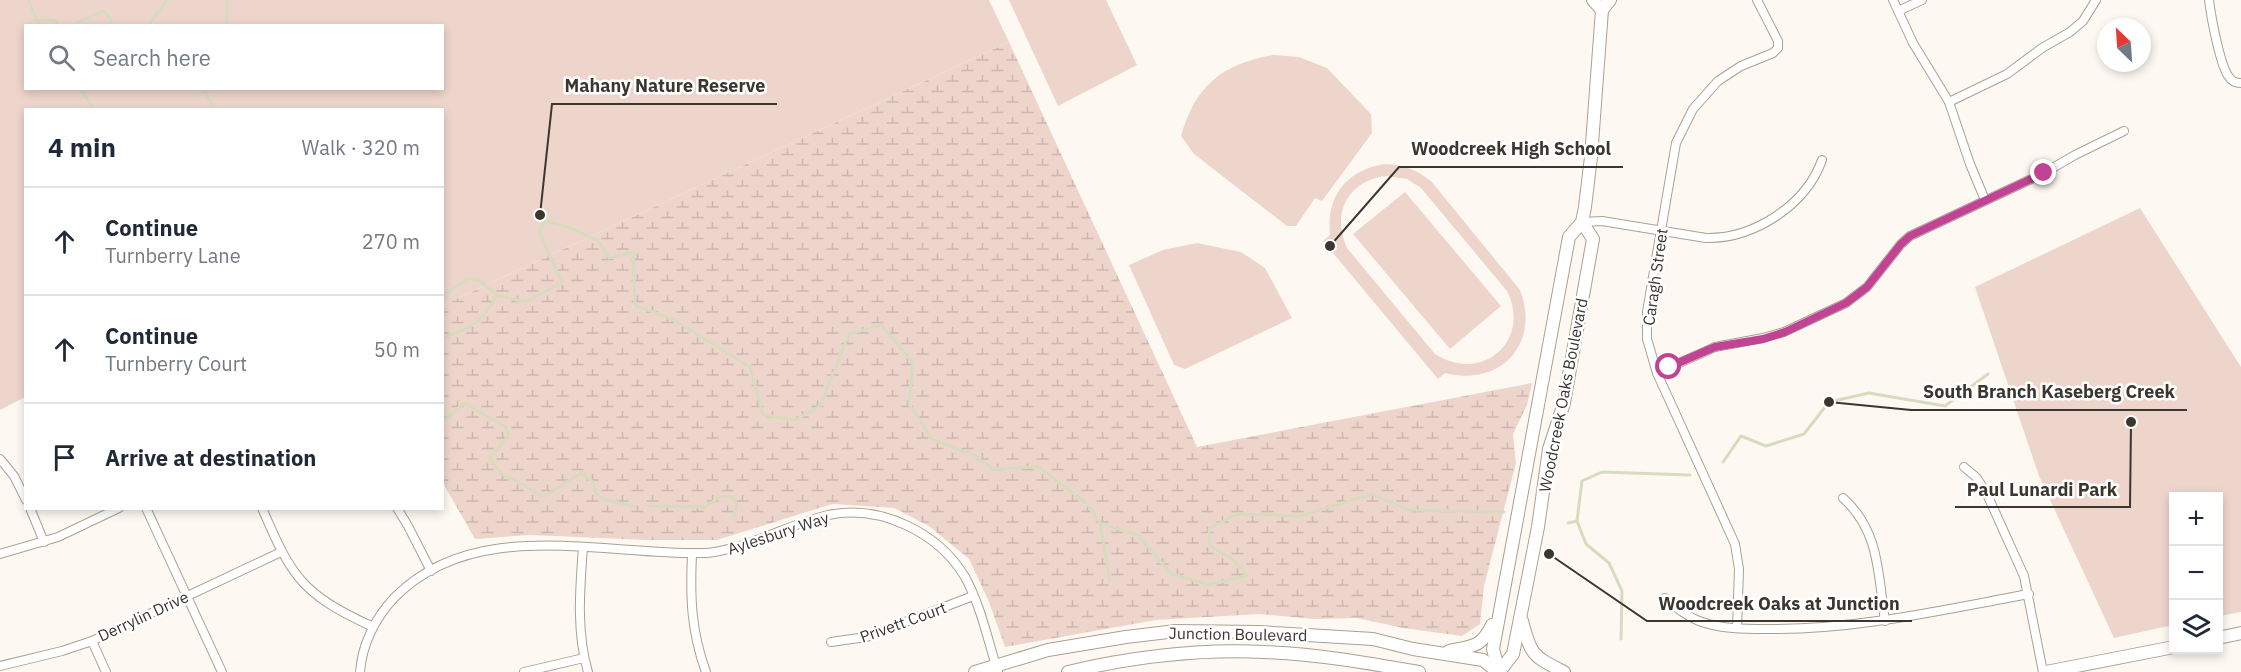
<!DOCTYPE html>
<meta charset="utf-8">
<style>
:root{--surface:#fff;--page:#f6f6f7;--text:#1f2937;--muted:#747a83;--line:#e0e1e3}
body{margin:0;font-family:"IBM Plex Sans",sans-serif;background:var(--page);color:var(--text)}
.controls{position:absolute;right:18px;bottom:18px;display:grid;overflow:hidden;border-radius:0px;box-shadow:0 3px 9px #0003}
.controls button{width:54px;height:54px;display:grid;place-items:center;padding:0;border:0;border-bottom:2px solid var(--line);background:var(--surface);color:var(--text);font:30px sans-serif}
.compass{position:absolute;left:2097px;top:18px;width:54px;height:54px;border-radius:50%;background:var(--surface);box-shadow:0 3px 9px #0003;rotate:335deg}
.stop{position:absolute;width:18px;height:18px;margin:-14px;border:4px solid #c14494;border-radius:50%;background:#fff}
.stop.end{background:#c14494;border-color:#fff;box-shadow:0 2px 6px #0008}
.list{margin:0;padding:0;list-style:none}
h2{display:flex;justify-content:space-between;align-items:center;height:78px;margin:0;padding:0 24px;font-size:26px}
h2 small{font-size:20px;font-weight:400;color:var(--muted)}
.list li{display:grid;grid-template-columns:39px 1fr auto;gap:18px;align-items:center;box-sizing:border-box;height:108px;padding:0 24px;border-top:2px solid var(--line)}
.list b{display:block;font-size:22px;white-space:nowrap}
.list p{margin:0;font-size:20px;white-space:nowrap;color:var(--muted)}
.list em{font-size:20px;font-style:normal;color:var(--muted)}
.icon{flex:none;width:33px;height:33px;fill:none;stroke:currentColor;stroke-width:2;stroke-linecap:round;stroke-linejoin:round}
.map{position:relative;flex:none;width:2241px;height:672px;overflow:hidden}
.search{position:absolute;background:var(--surface);box-shadow:0 3px 9px #0003;left:24px;top:24px;width:420px;height:66px;display:flex;align-items:center;gap:15px;box-sizing:border-box;padding:0 21px;border-radius:0px;color:var(--muted);font-size:22px}
.panel{position:absolute;background:var(--surface);box-shadow:0 3px 9px #0003;left:24px;top:108px;width:420px;height:402px;border-radius:0px}
.map>svg:first-child{display:block}
</style>
<div class="map">
<svg width="2241" height="672" viewBox="0 0 2241 672">
<defs>
<pattern id="wetland-marsh" width="20" height="14" patternUnits="userSpaceOnUse" patternTransform="scale(1.5)"><rect width="20" height="14" fill="#eed5cc"/><path d="M1 5h8M5 5V1M11 12h8M15 12V8" fill="none" stroke="#cdb7b0"/></pattern>
</defs>
<rect width="100%" height="100%" fill="#fdf9f2"/>
<!-- green -->
<g fill="#eed5cc" fill-rule="evenodd">
<path d="M0,0h989l20,42 -566,263 -1,-195h-416l-1,287 -25,13zM26,26h416v62h-416z"/>
<path d="M1009,0h97l31,65 -79,41z"/>
<path d="M1274,55l25,2 28,11 44,46 1,19 -50,68 -7,-3 -19,28h-9l-93,-72 -13,-18c15,-51 41,-72 93,-81z"/>
<path d="M1385,164c19,1 32,6 46,17l89,109c21,54 -20,97 -75,83l-7,6 -115,-138 7,-6c-4,-39 16,-65 55,-71zM1386,176l21,3 14,9 86,103c25,50 -25,93 -72,63l-88,-106c-16,-35 1,-67 39,-72z"/>
<path d="M1405,192l96,114 -51,43 -97,-115z"/>
<path d="M2140,208l101,159v245l-22,4 -1,-120h-44l-1,129 -59,13 -75,-162 -64,-189z"/>
<path d="M1197,243l44,9 24,16 27,50 -107,51 -11,-4 -45,-100 34,-15z"/>
</g>
<!-- wetland -->
<path fill="url(#wetland-marsh)" d="M1009,42l188,405 335,-64 -5,22 -14,29 3,29 -32,123 -4,38 -18,12 -59,-8 -46,-10 -44,1 -54,-5 -103,6 -151,27 -16,-45 -20,-43 -40,-33 -35,-18 -62,-4 -115,36h-70l-117,-5 -55,4 -32,-56v-178z"/>
<g fill="none" stroke-linecap="round" stroke-linejoin="round">
<!-- stream -->
<g stroke="#d8dcbe" stroke-width="3">
<path d="M29,0l7,20h19l3,6"/>
<path d="M63,26h2"/>
<path d="M70,26l33,-15 8,8 -1,7"/>
<path d="M148,26l19,-26"/>
<path d="M227,26v-26"/>
<path d="M80,88l14,22"/>
<path d="M203,88l12,22"/>
<path d="M442,297l26,-19 11,2 18,15 28,7 37,-19 -23,-51 6,-11 23,6 31,14 10,17 24,-6 2,53 39,15 76,47 13,48 32,5 25,-14 29,-72 33,-9 31,38 -4,41 24,36 41,15 19,14 46,-2 48,37 13,19 39,13 31,37 39,12 38,-10 -15,-16 -22,-13 -1,-17 28,-15 63,2 72,-22 36,16 96,2"/>
<path d="M442,338c30,-10 39,-15 55,-43"/>
<path d="M442,422l22,-19 42,24 2,9 -18,22c6,8 11,20 23,21l30,18 38,-24 12,9 3,12 11,6 25,6"/>
<path d="M1723,462l18,-26 25,10 38,-12 25,-32 40,-9 76,13 43,-32"/>
<path d="M649,506l56,1 16,-11 11,1 5,7 -3,12"/>
<path d="M1577,521l9,23 23,19 13,28 -1,48"/>
<path d="M1100,523l10,58"/>
<path d="M1568,523l9,-2 5,-40 20,-9 88,3"/>
</g>
<!-- minor casing -->
<g stroke="#aba092" stroke-width="10">
<g id="minor">
<path d="M1893,0l20,43 36,59 21,62 15,36"/>
<path d="M2209,0c2,16 11,66 20,77 3,5 7,6 12,6"/>
<path d="M1898,11l24,-11"/>
<path d="M1949,102l58,-28 35,-26 28,-16 13,-11 13,-21"/>
<path d="M1582,222l20,-1 104,17c48,1 100,-33 116,-78"/>
<path d="M1657,373l58,-26 48,-9 21,-6 62,-29 21,-16 34,-43 9,-8 134,-63 31,-18 49,-24"/>
<path d="M0,459l14,17 12,24"/>
<path d="M1964,467l12,10 10,15 38,84 19,96"/>
<path d="M1843,498c37,33 35,77 42,123"/>
<path d="M30,508l14,34"/>
<path d="M146,508l76,164"/>
<path d="M262,508c30,70 40,86 111,119"/>
<path d="M397,508l11,18 23,45"/>
<path d="M583,547c-3,41 -7,84 5,125"/>
<path d="M0,554l58,-17 61,-29"/>
<path d="M692,554c-2,43 -1,77 14,118"/>
<path d="M1665,598c11,9 21,18 34,23 21,8 46,8 68,8 89,1 174,-19 262,-35"/>
<path d="M1737,628l2,-59 -4,-25 -78,-171 -10,-34v-27l29,-169 17,-34 25,-28 23,-15 32,-13 5,-5v-7l-21,-41"/>
<path d="M92,641l14,31"/>
<path d="M831,642l35,-5 107,-41"/>
<path d="M0,666l62,-15 30,-10 189,-89"/>
<path d="M360,672c2,-27 15,-54 34,-74 81,-83 211,-42 313,-45 43,-5 79,-28 121,-38 52,-11 110,17 137,62 16,29 23,64 33,95"/>
<path d="M524,672l60,-14"/>
</g>
</g>
<!-- secondary casing -->
<g stroke="#aba092" stroke-width="14">
<g id="secondary">
<path d="M1593,0l9,10"/>
<path d="M1522,621c9,35 11,35 42,51"/>
<path d="M2218,638l23,-5"/>
<path d="M1449,651c23,-5 32,-3 43,-26"/>
<path d="M975,672l73,-22 78,-13 50,-6 82,1 115,7 40,10 70,11 15,12"/>
<path d="M1068,672c64,-15 131,-23 196,-20 53,2 104,11 155,20"/>
<path d="M1499,672l-6,-23 76,-412 13,-15 3,-15 6,-50 11,-147 8,-10"/>
<path d="M1499,672l14,-18 25,-127 11,-78 15,-46 29,-164 -11,-17"/>
<path d="M2046,672l128,-25"/>
</g>
</g>
<!-- minor -->
<use href="#minor" stroke="#fff" stroke-width="8"/>
<!-- secondary -->
<use href="#secondary" stroke="#fff" stroke-width="12"/>
</g>
<g fill="none" stroke-linecap="round" stroke-linejoin="round">
<!-- route -->
<path stroke="#c14494" stroke-width="8" d="M1669,367l46,-20 48,-8 22,-7 61,-29 21,-16 34,-43 9,-8 134,-63"/>
</g>
<g text-anchor="middle" stroke-width="5" stroke-linejoin="round" paint-order="stroke">
<!-- street labels -->
<g font-size="16" fill="#3a3630" stroke="#fff">
<text transform="translate(1655 277) rotate(-82)" y="6">Caragh Street</text>
<text transform="translate(1563 395) rotate(-79)" y="6">Woodcreek Oaks Boulevard</text>
<text transform="translate(778 533) rotate(-18)" y="6">Aylesbury Way</text>
<text transform="translate(143 616) rotate(-25)" y="6">Derrylin Drive</text>
<text transform="translate(903 622) rotate(-20)" y="6">Privett Court</text>
<text transform="translate(1238 634) rotate(1)" y="6">Junction Boulevard</text>
</g>
</g>
<!-- callouts -->
<path fill="none" stroke="#3a3630" stroke-width="2" d="M540 215L552 104H777M1330 246L1399 167H1623M1829 402L1911 410H2187M2131 422L2130 507H1955M1549 554L1647 621H1912"/>
<g fill="#3a3630" stroke="#fff" stroke-width="2">
<circle cx="540" cy="215" r="6"/>
<circle cx="1330" cy="246" r="6"/>
<circle cx="1829" cy="402" r="6"/>
<circle cx="2131" cy="422" r="6"/>
<circle cx="1549" cy="554" r="6"/>
</g>
<g font-size="18" text-anchor="middle" font-weight="bold" fill="#3a3630" stroke="#fff" stroke-width="5" stroke-linejoin="round" paint-order="stroke">
<text x="665" y="92">Mahany Nature Reserve</text>
<text x="1511" y="155">Woodcreek High School</text>
<text x="2049" y="398">South Branch Kaseberg Creek</text>
<text x="2042" y="496">Paul Lunardi Park</text>
<text x="1779" y="610">Woodcreek Oaks at Junction</text>
</g>
</svg>
<div class="controls">
<button>+</button>
<button>−</button>
<button><svg class="icon" aria-label="layers" viewBox="0 0 24 24"><path d="M12 4l9 5-9 5-9-5zM3 14l9 5 9-5"/></svg></button>
</div>
<svg class="compass" viewBox="-18 -18 36 36"><path d="M0-13l5 13h-10z" fill="#e53935"/><path d="M0 13l5-13h-10z" fill="#747a83"/></svg>
<div class="stop" style="left:1669px;top:367px"></div>
<div class="stop end" style="left:2044px;top:173px"></div>
<div class="search"><svg class="icon" aria-label="search" viewBox="0 0 24 24"><circle cx="10" cy="10" r="6"/><path d="M15 15l6 6"/></svg>Search here</div>
<section class="panel">
<h2>4 min<small>Walk · 320 m</small></h2>
<ul class="list">
<li><svg class="icon" aria-label="ahead" viewBox="0 0 24 24"><path d="M12 20V5M6 11l6-6 6 6"/></svg><div><b>Continue</b><p>Turnberry Lane</p></div><em>270 m</em></li>
<li><svg class="icon" aria-label="ahead" viewBox="0 0 24 24"><path d="M12 20V5M6 11l6-6 6 6"/></svg><div><b>Continue</b><p>Turnberry Court</p></div><em>50 m</em></li>
<li><svg class="icon" aria-label="arrive" viewBox="0 0 24 24"><path d="M6 21V4h12l-3 4 3 4H6"/></svg><div><b>Arrive at destination</b></div></li>
</ul>
</section>
</div>
